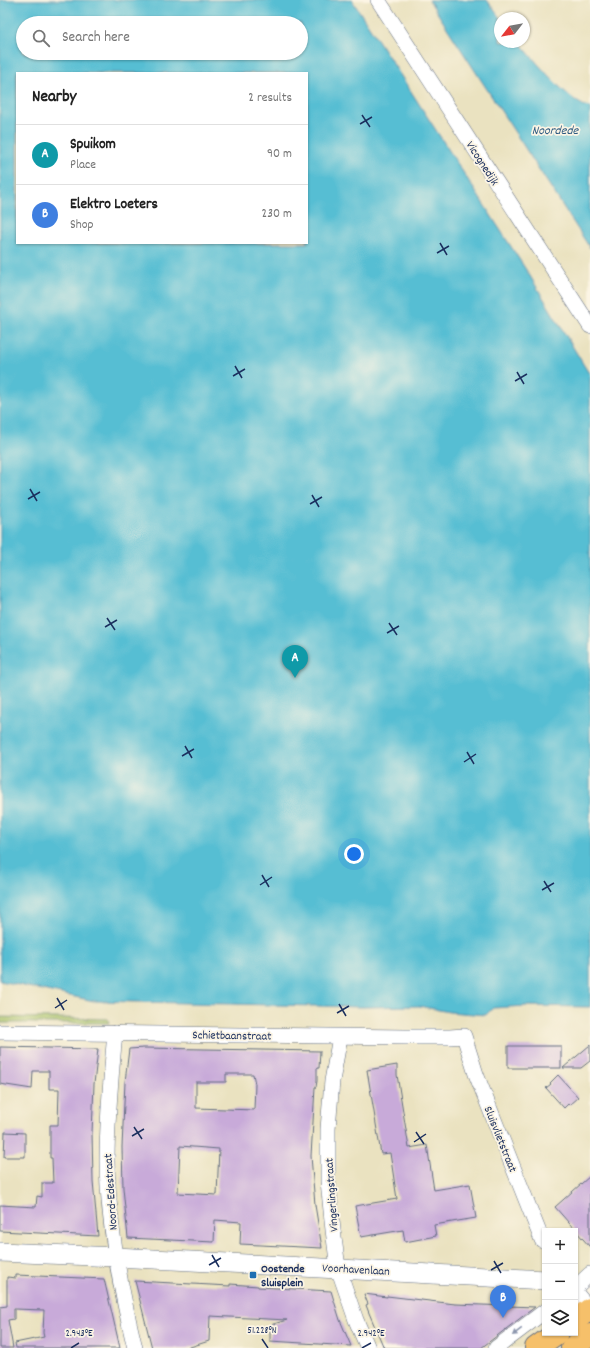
<!DOCTYPE html>
<meta charset="utf-8">
<style>
:root{--surface:#fff;--page:#f6f6f6;--text:#222;--muted:#767676;--line:#e0e0e0;--accent:#1f6fb2}
body{margin:0;font-family:Dekko,sans-serif;background:var(--page);color:var(--text)}
.controls{position:absolute;right:12px;bottom:12px;display:grid;overflow:hidden;border-radius:0px;box-shadow:0 1px 3px #0004}
.controls button{width:36px;height:36px;display:grid;place-items:center;padding:0;border:0;border-bottom:1px solid var(--line);background:var(--surface);color:var(--text);font:20px sans-serif}
.compass{position:absolute;left:494px;top:12px;width:36px;height:36px;border-radius:50%;background:var(--surface);box-shadow:0 1px 3px #0004;rotate:239deg}
.you{position:absolute;left:354px;top:854px;width:14px;height:14px;margin:-10px;border:3px solid #fff;border-radius:50%;background:#1a73e8;box-shadow:0 0 0 6px #1a73e833}
.badge{display:grid;place-items:center;width:26px;height:26px;border-radius:50%;background:var(--accent);color:#fff;font-size:13px;font-weight:700}
.pin{position:absolute;translate:-50% -33px;filter:drop-shadow(0 1px 2px #0008)}
.pin::after{content:'';position:absolute;top:21px;width:14px;height:12px;background:inherit;clip-path:polygon(0 0,100% 0,50% 100%)}
.list{margin:0;padding:0;list-style:none}
h2{display:flex;justify-content:space-between;align-items:center;height:52px;margin:0;padding:0 16px;font-size:17px}
h2 small{font-size:13px;font-weight:400;color:var(--muted)}
.list li{display:grid;grid-template-columns:26px 1fr auto;gap:12px;align-items:center;box-sizing:border-box;height:60px;padding:0 16px;border-top:1px solid var(--line)}
.list b{display:block;font-size:15px;white-space:nowrap}
.list p{margin:0;font-size:13px;white-space:nowrap;color:var(--muted)}
.list em{font-size:13px;font-style:normal;color:var(--muted)}
.icon{flex:none;width:22px;height:22px;fill:none;stroke:currentColor;stroke-width:2;stroke-linecap:round;stroke-linejoin:round}
.map{position:relative;flex:none;width:590px;height:1348px;overflow:hidden}
.search{position:absolute;background:var(--surface);box-shadow:0 1px 3px #0004;left:16px;top:16px;width:292px;height:44px;display:flex;align-items:center;gap:10px;box-sizing:border-box;padding:0 14px;border-radius:22px;color:var(--muted);font-size:15px}
.panel{position:absolute;background:var(--surface);box-shadow:0 1px 3px #0004;left:16px;top:72px;width:292px;height:172px;border-radius:0px}
.map>svg:first-child{display:block}
</style>
<div class="map">
<svg width="590" height="1348" viewBox="0 0 590 1348">
<rect width="100%" height="100%" fill="#fcf5e5"/>
<filter id="ink" filterUnits="userSpaceOnUse"><feTurbulence type="fractalNoise" baseFrequency=".025" numOctaves="2"/><feDisplacementMap in="SourceGraphic" scale="8" xChannelSelector="R" yChannelSelector="G"/><feConvolveMatrix kernelMatrix="1 2 1 2 8 2 1 2 1" color-interpolation-filters="sRGB"/></filter>
<filter id="wash" filterUnits="userSpaceOnUse"><feTurbulence type="fractalNoise" baseFrequency=".012" numOctaves="4" result="noise"/><feDisplacementMap in="SourceGraphic" scale="16" xChannelSelector="R" yChannelSelector="G"/><feGaussianBlur stdDeviation="0.9" result="paint"/><feColorMatrix in="noise" values="0 0 0 0 0 0 0 0 0 0 0 0 0 0 0 0 0 1.4 0 .05"/><feComposite in="paint" operator="in"/></filter>
<g filter="url(#wash)">
<rect width="100%" height="100%" fill="#eae2c0"/>
<!-- green -->
<path fill="#aac369" stroke="#627964" d="M0,1017l108,2 1,4h-109z"/>
<!-- water -->
<g fill="#56bed3" stroke="#387698" fill-rule="evenodd">
<path d="M0,0h352l178,276 55,91 5,8v632l-65,-1 -32,2 -7,7 -37,-3 -30,-6 -56,1 -269,-6 -94,-20zM23,23h278v30h-278zM17,73h290v170h-290z"/>
<path d="M429,0h58l13,18v24h19c12,14 54,65 71,65v141z"/>
</g>
<g id="blocks">
<!-- building -->
<g fill="#c8aad9" fill-rule="evenodd">
<path d="M590,1045v16l-9,7h-18z"/>
<rect x="508" y="1046" width="53" height="22"/>
<path d="M0,1047l98,2 -4,35 -2,49 1,48 5,55 -98,-5v-26l36,2 1,-11 5,1v-14h11l-1,-25h-2v-33h8l1,-36h-10v-18h-16l-1,18 -32,-5z"/>
<path d="M144,1048l176,3 -1,17h-2v13l-1,6h-1l-4,69 4,49 7,43 -82,-4 1,-22 -26,-2 -1,22 -86,-4 -5,-50 -1,-41 3,-65 4,-33zM226,1074h27l2,10 -1,26 -58,-2v-26h30zM180,1146l39,3 -2,46 -39,-2z"/>
<path d="M397,1065v10l12,73 18,-3 7,45 36,-6 6,34 -42,7 2,11 -31,6 -2,-12 -42,7 -6,-31 42,-7 -7,-46 -9,1 -14,-84z"/>
<path d="M558,1075l20,22 -9,8 -1,-1 -4,4 -18,-20 5,-4 -1,-1z"/>
<path d="M5,1132l20,1v24h-21z"/>
<path d="M590,1176v71l-35,-40z"/>
<path d="M16,1275l88,4 16,69h-104l-1,-5 29,-6 -1,-4 1,-23 -30,-1v10l-6,1 5,28h-13v-41l7,-1v-29l9,1z"/>
<path d="M135,1281l95,5v-2l28,2v1l73,4 9,29 11,26 -81,-5v-16l17,-5 -77,-4 -1,25 -22,7h-35z"/>
<path d="M364,1294l23,3v-1l68,8 80,3 -54,41h-97l-15,-35 -3,-8 2,-1z"/>
</g>
</g>
</g>
<g filter="url(#ink)">
<use href="#blocks" fill-opacity="0" stroke="#636e80" stroke-width="1"/>
<g fill="none" stroke-linecap="round" stroke-linejoin="round">
<!-- minor casing -->
<g stroke="#636e80" stroke-width="16">
<g id="minor">
<path d="M378,0l212,326"/>
<path d="M0,1032l405,5h45l14,-1 12,38 66,166"/>
<path d="M115,1033c-4,43 -8,85 -8,128 1,64 13,126 28,187"/>
<path d="M340,1037l-8,44 -4,48v52l5,49 5,38 18,52 12,28"/>
<path d="M575,1288l15,-14"/>
<path d="M496,1348l49,-37"/>
</g>
</g>
<!-- tertiary casing -->
<g stroke="#636e80" stroke-width="20">
<g id="tertiary">
<path d="M0,1252l116,5 429,23"/>
<path d="M575,1295l15,18"/>
</g>
</g>
<!-- primary casing -->
<g stroke="#636e80" stroke-width="24">
<g id="primary">
<path d="M575,1320l15,-11"/>
<path d="M536,1348l21,-15"/>
<path d="M572,1348l18,-13"/>
</g>
</g>
<!-- minor -->
<use href="#minor" stroke="#fff" stroke-width="15"/>
<!-- tertiary -->
<use href="#tertiary" stroke="#fff" stroke-width="19"/>
<!-- primary -->
<use href="#primary" stroke="#f6c06b" stroke-width="22"/>
</g>
<!-- one-way arrows -->
<defs><path id="oneway-solid" d="M-6-.8H1V-3.2L6.5 0L1 3.2V.8H-6Z"/></defs>
<use fill="#8d97ae" href="#oneway-solid" transform="translate(517 1332) rotate(143)"/>
</g>
<!-- ticks -->
<path fill="none" stroke="#1b2f5e" stroke-width="1.5" d="M362,115l8,12M360,124l12,-7M440,243l7,12M437,253l12,-7M235,366l7,12M517,372l7,12M233,376l12,-7M515,381l12,-7M30,489l7,12M312,495l7,12M28,499l12,-7M310,504l12,-7M107,618l8,12M389,623l8,12M105,627l12,-7M387,633l12,-7M185,746l7,12M467,752l7,12M182,756l12,-7M464,762l12,-8M262,875l7,12M544,881l7,11M260,885l12,-8M542,890l12,-7M57,998l7,12M339,1004l7,12M55,1008l12,-8M337,1013l12,-7M134,1127l8,12M416,1132l8,12M132,1136l12,-7M414,1142l12,-8M212,1255l7,12M494,1261l7,12M209,1265l12,-7M491,1270l12,-7M262,1339l6,9M71,1348l8,-5M362,1348l9,-5"/>
<!-- markers -->
<rect fill="#1f6fb2" stroke="#fcf5e5" stroke-width="1.5" x="249" y="1271" width="8" height="8" rx="2"/>
<g text-anchor="middle" stroke-width="3.5" stroke-linejoin="round" paint-order="stroke">
<!-- street labels -->
<g font-size="12" fill="#1b2f5e" stroke="#fcf5e5">
<text transform="translate(483 163) rotate(57)" y="4">Vicognedijk</text>
<text transform="translate(232 1035) rotate(1)" y="4">Schietbaanstraat</text>
<text transform="translate(501 1139) rotate(68)" y="4">Sluisvlietstraat</text>
<text transform="translate(110 1192) rotate(-94)" y="4">Noord-Edestraat</text>
<text transform="translate(331 1195) rotate(-94)" y="4">Vingerlingstraat</text>
<text transform="translate(356 1269) rotate(3)" y="4">Voorhavenlaan</text>
</g>
<!-- poi labels -->
<g font-size="12" font-weight="bold" fill="#1b2f5e" stroke="#fcf5e5" text-anchor="start">
<text x="261" y="1272">Oostende<tspan x="261" dy="14">Sluisplein</tspan></text>
</g>
<!-- water labels -->
<g font-size="13" font-style="italic" fill="#2d5a81" stroke="#fcf5e5">
<text x="555" y="134">Noordede</text>
</g>
</g>
<g font-size="10" text-anchor="middle" fill="#1b2f5e" stroke="#fcf5e5" stroke-width="3.5" stroke-linejoin="round" paint-order="stroke">
<text x="262" y="1333">51.228°N</text>
<text x="79" y="1336">2.943°E</text>
<text x="371" y="1336">2.942°E</text>
</g>
</svg>
<div class="controls">
<button>+</button>
<button>−</button>
<button><svg class="icon" aria-label="layers" viewBox="0 0 24 24"><path d="M12 4l9 5-9 5-9-5zM3 14l9 5 9-5"/></svg></button>
</div>
<svg class="compass" viewBox="-18 -18 36 36"><path d="M0-13l5 13h-10z" fill="#e53935"/><path d="M0 13l5-13h-10z" fill="#767676"/></svg>
<div class="you"></div>
<div class="pin badge" style="left:295px;top:678px;background:#0f9aa8">A</div>
<div class="pin badge" style="left:503px;top:1318px;background:#3f7fe0">B</div>
<div class="search"><svg class="icon" aria-label="search" viewBox="0 0 24 24"><circle cx="10" cy="10" r="6"/><path d="M15 15l6 6"/></svg>Search here</div>
<section class="panel">
<h2>Nearby<small>2 results</small></h2>
<ul class="list">
<li><span class="badge" style="background:#0f9aa8">A</span><div><b>Spuikom</b><p>Place</p></div><em>90 m</em></li>
<li><span class="badge" style="background:#3f7fe0">B</span><div><b>Elektro Loeters</b><p>Shop</p></div><em>230 m</em></li>
</ul>
</section>
</div>
